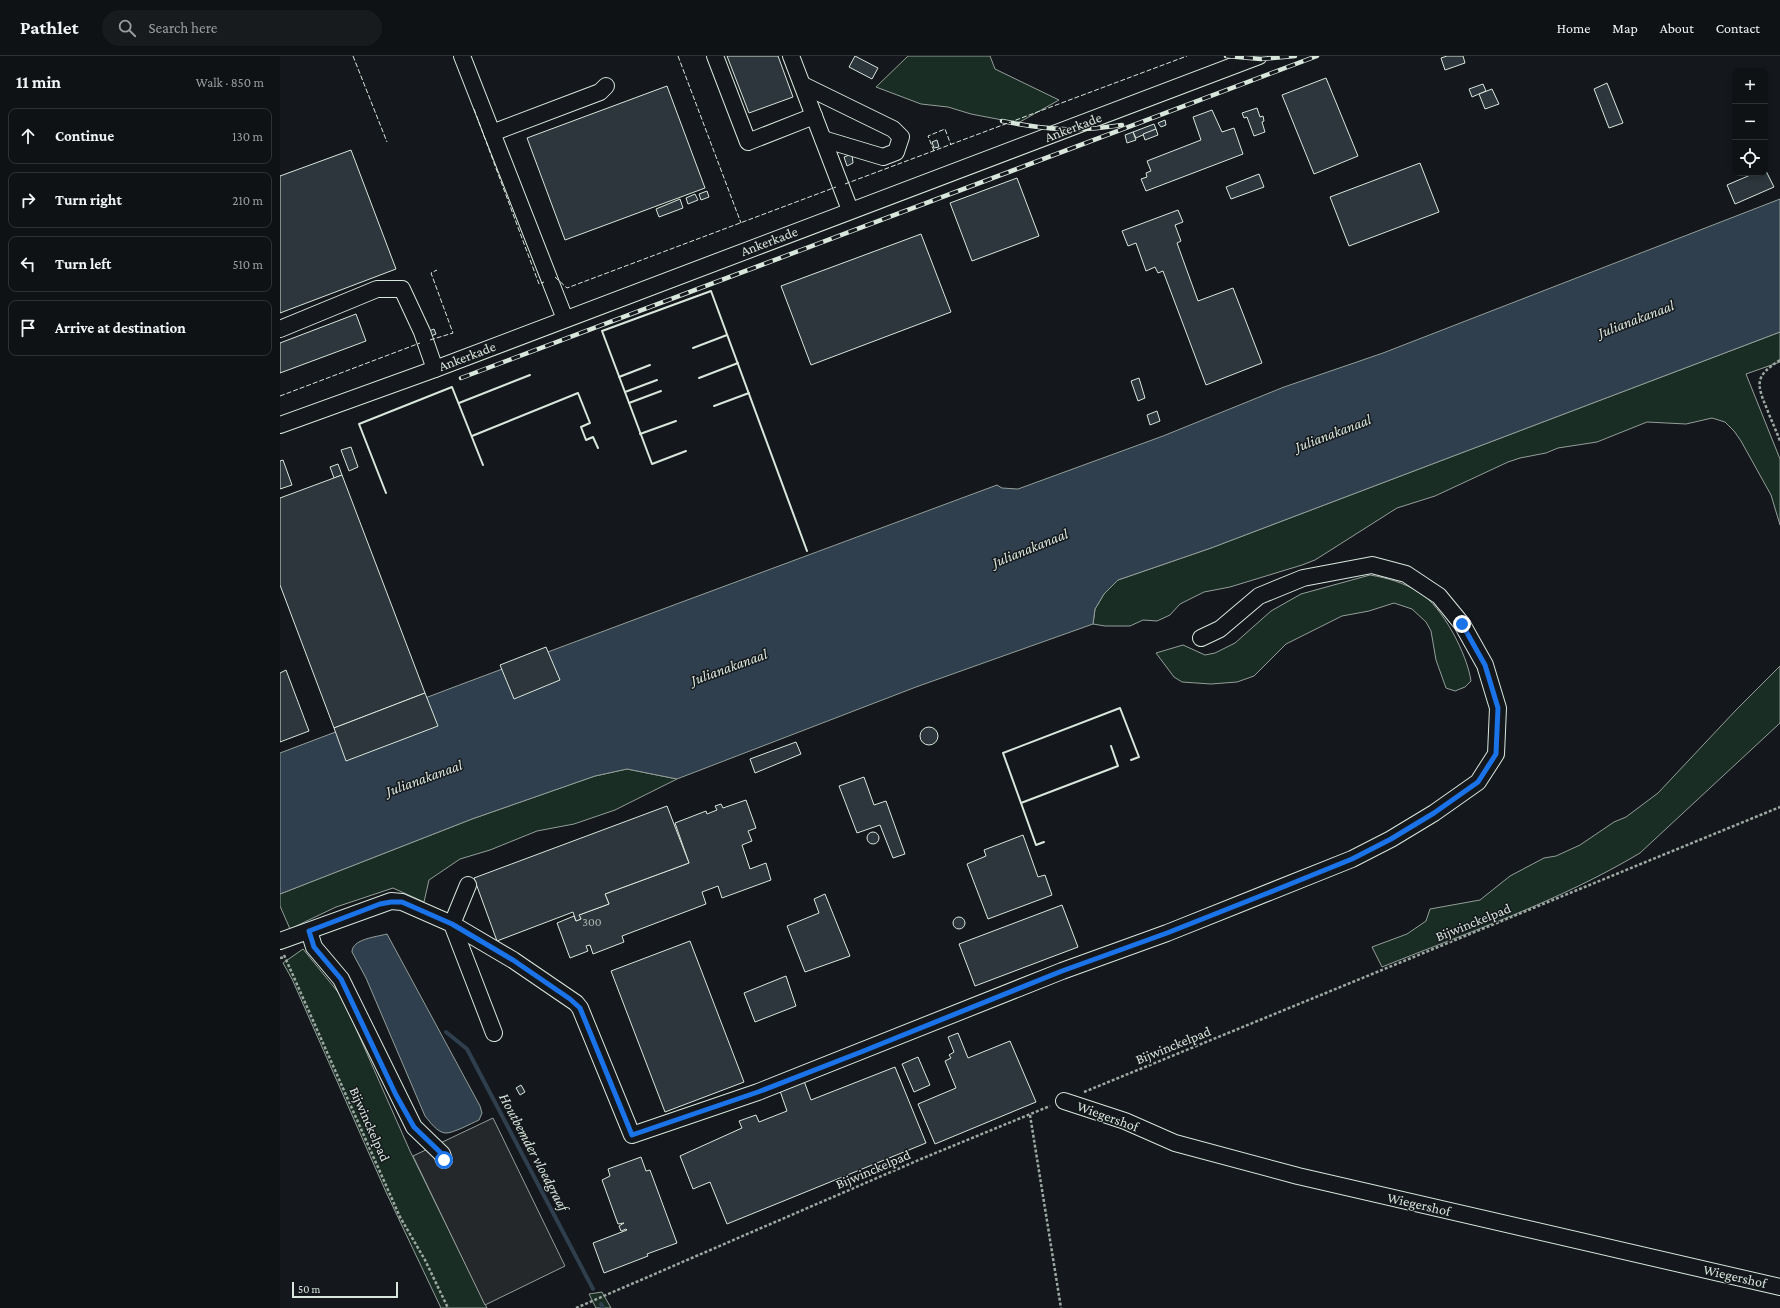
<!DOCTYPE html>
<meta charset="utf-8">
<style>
:root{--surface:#0f1215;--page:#181b1e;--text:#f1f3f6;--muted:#9b9ea0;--line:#2f3234}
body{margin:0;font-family:"Crimson Pro",serif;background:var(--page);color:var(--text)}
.controls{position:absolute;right:12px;top:12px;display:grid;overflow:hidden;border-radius:8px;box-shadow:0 2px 6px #0003}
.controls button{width:36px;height:36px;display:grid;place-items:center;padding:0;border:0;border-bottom:1px solid var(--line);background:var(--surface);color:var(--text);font:20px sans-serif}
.scale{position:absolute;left:12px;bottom:10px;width:106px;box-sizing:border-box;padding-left:4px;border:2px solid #d8e6dc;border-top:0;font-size:11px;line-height:14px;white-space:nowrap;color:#d8e6dc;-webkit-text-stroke:3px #14181c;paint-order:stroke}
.stop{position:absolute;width:12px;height:12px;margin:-9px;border:3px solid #1a73e8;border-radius:50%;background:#fff}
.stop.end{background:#1a73e8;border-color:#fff;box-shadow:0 1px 4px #0008}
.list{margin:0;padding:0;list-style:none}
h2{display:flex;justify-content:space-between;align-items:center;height:52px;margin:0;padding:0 16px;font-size:17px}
h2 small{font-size:13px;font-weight:400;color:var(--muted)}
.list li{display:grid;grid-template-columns:26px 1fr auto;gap:12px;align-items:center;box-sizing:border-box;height:56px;margin:0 8px 8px;padding:0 8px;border:1px solid var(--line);border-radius:8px}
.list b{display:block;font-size:15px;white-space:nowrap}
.list em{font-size:13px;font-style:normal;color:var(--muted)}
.icon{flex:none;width:22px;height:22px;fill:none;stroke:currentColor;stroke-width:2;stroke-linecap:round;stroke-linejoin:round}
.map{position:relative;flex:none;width:1500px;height:1252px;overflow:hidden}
header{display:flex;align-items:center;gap:24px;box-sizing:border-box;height:56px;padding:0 20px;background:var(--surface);border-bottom:1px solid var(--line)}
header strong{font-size:19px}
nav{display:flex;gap:22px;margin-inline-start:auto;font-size:14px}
.search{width:280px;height:36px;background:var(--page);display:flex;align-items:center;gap:10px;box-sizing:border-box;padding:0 14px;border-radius:22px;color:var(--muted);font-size:15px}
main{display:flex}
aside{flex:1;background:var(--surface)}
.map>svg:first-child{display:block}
</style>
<header>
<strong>Pathlet</strong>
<div class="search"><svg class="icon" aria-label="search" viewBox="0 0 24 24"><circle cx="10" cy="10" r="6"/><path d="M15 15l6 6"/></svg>Search here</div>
<nav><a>Home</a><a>Map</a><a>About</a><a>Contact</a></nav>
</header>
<main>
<aside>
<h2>11 min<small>Walk · 850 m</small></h2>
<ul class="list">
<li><svg class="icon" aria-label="ahead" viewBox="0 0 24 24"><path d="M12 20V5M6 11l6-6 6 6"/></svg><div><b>Continue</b></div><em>130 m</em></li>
<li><svg class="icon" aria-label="right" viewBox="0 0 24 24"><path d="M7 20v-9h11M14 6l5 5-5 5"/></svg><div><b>Turn right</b></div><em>210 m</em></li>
<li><svg class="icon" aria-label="left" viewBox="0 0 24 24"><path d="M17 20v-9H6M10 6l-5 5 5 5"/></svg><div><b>Turn left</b></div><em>510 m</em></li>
<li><svg class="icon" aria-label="arrive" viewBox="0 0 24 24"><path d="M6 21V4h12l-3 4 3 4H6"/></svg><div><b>Arrive at destination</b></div></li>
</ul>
</aside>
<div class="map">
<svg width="1500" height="1252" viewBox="0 0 1500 1252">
<rect width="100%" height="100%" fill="#14181c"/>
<!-- green -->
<g fill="#1a2d24" stroke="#939e99">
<path d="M628,0h82l5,13 64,31 -41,23 -47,-9 -23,-7 -27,-3 -45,-17z"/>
<path d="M1500,276v30l-34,12 34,85v66l-9,-30 -30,-54 -7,-10 -9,-9 -13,-4 -26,6 -39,-2 -50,20 -39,6 -12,5 -26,5 -12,4 -73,34 -38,12 -82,52 -13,5 -72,22 -26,5 -24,12 -10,11 -13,6 -14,-1 -13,6h-25l-12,-2 2,-15 9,-15 14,-14 93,-32z"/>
<path d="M1090,519c18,3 34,8 49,17 24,15 48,62 52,89l-6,6 -10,4 -9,-3 -10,-28 -5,-29 -5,-9 -14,-13 -18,-6 -25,8 -27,5 -56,28 -32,32 -17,6 -26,2 -29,-2 -8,-5 -18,-24 27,-8 22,10 10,-2 20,-10 36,-32 30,-17z"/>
<path d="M1500,610v57l-140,130c-80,48 -171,79 -258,114l-10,-20 35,-13 19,-13 4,-12 50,-9 30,-24 34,-18 12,-2 24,-11 34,-23 12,-5 32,-24 78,-83z"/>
<path d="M347,713l50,10 -62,31 -41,14 -37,7 -47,19 -30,9 -31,21 -5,22 -31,-14 -57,19 -46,22 -10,-23v-12l192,-75 123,-43z"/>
<path d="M23,893l39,48 68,154 77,157h-46l-55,-116 -94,-213 -9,-16z"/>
<path d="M322,1236l9,16h-15l-7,-14z"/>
</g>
<!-- parking -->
<path fill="#24282b" stroke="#939e99" d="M213,1062l72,148 -80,39 -72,-149z"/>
<!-- water -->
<g fill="#2f3f4d" stroke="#939e99">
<path d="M1500,143v133l-569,216 -93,32 -14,14 -9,15 -2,15 -177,63 -239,92 -50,-10 -32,7 -123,43 -192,75v-141c238,-91 478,-179 717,-268l5,3 16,1 145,-53 121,-49 99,-34z"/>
<path d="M107,878l93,172 2,7 -3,7c-7,3 -27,14 -34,13 -8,-1 -15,-11 -20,-17l-59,-138 -14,-26c0,-13 24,-15 35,-18z"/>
</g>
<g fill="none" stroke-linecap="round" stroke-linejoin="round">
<!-- stream -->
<g stroke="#2f3f4d" stroke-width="4">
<path d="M166,976l21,17 126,240"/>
<path d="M321,1248l2,4"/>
</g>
</g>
<!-- building -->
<g fill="#2c363c" stroke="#d8e6dc">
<path d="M447,0h51l15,41 -44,16z"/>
<path d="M575,0l23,12 -6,11 -23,-12z"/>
<path d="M1167,0h16l2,7 -20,7 -4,-12z"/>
<path d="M1046,22l32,78 -44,18 -32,-79z"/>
<path d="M1327,27l16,40 -14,5 -15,-39z"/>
<path d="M1203,28l3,7 -14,6 -3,-8z"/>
<path d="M387,30l38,102 -140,52 -38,-102z"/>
<path d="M1212,33l7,15 -14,5 -6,-15z"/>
<path d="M977,52l3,9 3,-1 1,5 -2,1 3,10 -11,4 -7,-19 -3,1 -2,-5z"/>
<path d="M932,54l10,22 12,-4 9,26 -97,37 -5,-12 6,-2 -1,-4 5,-2 -4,-10 54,-21 -8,-23z"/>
<path d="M885,64l1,5 -5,2 -3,-4z"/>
<path d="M874,68l2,5 -20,9 -3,-6z"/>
<path d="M876,73l2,6 -13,5 -2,-6z"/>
<path d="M853,76l3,8 -9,3 -2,-8z"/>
<path d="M657,84l2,7 -5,1 -2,-6z"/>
<path d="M71,94l45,119 -116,44v-137z"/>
<path d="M572,98l1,9 -6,3 -3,-9z"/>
<path d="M1140,107l19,49 -90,34 -19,-49z"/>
<path d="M1485,113l9,18 -39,17 -8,-19 28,-12h10z"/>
<path d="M979,118l5,13 -33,12 -5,-12z"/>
<path d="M737,122l22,58 -67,25 -22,-58z"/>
<path d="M427,135l2,6 -8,3 -2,-6z"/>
<path d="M415,138l3,6 -10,4 -2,-6z"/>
<path d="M400,143l3,9 -24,9 -3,-8z"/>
<path d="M898,154l5,12 -8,3 6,16 -4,2 21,58 35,-13 29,75 -56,22 -43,-114 -5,2 -3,-6 -9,4 -10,-28 -8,3 -6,-15z"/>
<path d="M641,178l30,78 -140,53 -30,-79z"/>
<path d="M76,258l10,27 -86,32v-30z"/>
<path d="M154,273l2,5 -5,2 -2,-5z"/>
<path d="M859,322l6,20 -7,3 -7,-20z"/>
<path d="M877,355l3,10 -10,4 -3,-10z"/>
<path d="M71,391l7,20 -9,4 -8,-21z"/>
<path d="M3,404l9,25 -12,4v-28z"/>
<path d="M58,408l4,11 -8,3 -4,-11z"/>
<path d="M62,419l83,218 -91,35 -54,-143v-87z"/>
<path d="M266,591l14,33 -46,19 -14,-34z"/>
<path d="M6,614l23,61 -29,11v-69z"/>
<path d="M145,637l13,33 -92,35 -12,-33z"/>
<circle cx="649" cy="680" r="9"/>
<path d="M516,686l5,12 -46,19 -5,-14z"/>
<path d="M584,721l10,28 12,-4 19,53 -12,4 -13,-33 -23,8 -18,-47z"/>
<path d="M466,744l10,28 -8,3 4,10 -10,4 8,24 16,-6 5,17 -49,18 -4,-12 -16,6 4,12 -84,32 2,6 -31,12 -3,-9 -4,1 2,5 -18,7 -13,-35 17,-7 2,5 5,-2 -2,-4 30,-11 -4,-10 84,-31 -14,-40 31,-12 1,3 10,-4 -2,-4 6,-2 2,4z"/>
<path d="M387,750l22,57 -84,31 4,10 -30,11 2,4 -5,2 -3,-9 -76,29 -23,-63z"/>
<circle cx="593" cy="782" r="6"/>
<path d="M743,779l15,42 7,-2 7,20 -64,24 -21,-55 19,-8 -2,-6z"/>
<path d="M545,838l25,62 -45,16 -18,-46 32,-13 -5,-14z"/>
<path d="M782,849l16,42 -103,39 -16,-42z"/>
<circle cx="679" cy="867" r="6"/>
<path d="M410,885l54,141 -79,30 -54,-141z"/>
<path d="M506,920l10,30 -41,16 -11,-29z"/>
<path d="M678,977l10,25 42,-17 26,61 -101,42 -17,-40 38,-16 -11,-27 6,-3 -2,-3 5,-3 -6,-15z"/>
<path d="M638,1001l12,28 -16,7 -12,-28z"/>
<path d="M615,1011l31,76 -199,81 -17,-42 -17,7 -13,-33 62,-28 -3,-7 17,-6 3,7 28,-11 -7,-20 24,-10 7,19z"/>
<path d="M241,1029l4,7 -5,3 -4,-7z"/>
<path d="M361,1101l5,14 4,-1 27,73 -30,11 1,2 -44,17 -11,-30 34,-13 -1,-1 -5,2 -2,-5 5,-3 -6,1 -16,-44 8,-4 -2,-7z"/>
</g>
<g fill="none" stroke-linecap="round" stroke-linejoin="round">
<!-- minor casing -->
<g stroke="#d8e6dc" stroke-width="18">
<g id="minor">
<path d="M182,0l103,263"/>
<path d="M435,0l33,86 66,-26"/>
<path d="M511,0l59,154"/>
<path d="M523,29l90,44 8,8 -5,15 -13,5 -60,-18"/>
<path d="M212,77l108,-41 6,-6"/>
<path d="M0,273l97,-40h25l20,43 13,37"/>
<path d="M0,369l155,-56 824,-313"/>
<path d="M188,829l-16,39 42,109"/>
<path d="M29,875l5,16 27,32 73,148 28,27 2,6"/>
<path d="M0,885l111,-40 11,1 50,22 61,36 63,43 4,5 52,127 126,-43 304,-121 105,-38 185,-74 39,-20 43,-26 44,-31 18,-28 2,-46 -13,-43 -23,-41 -23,-28 -33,-22 -34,-9 -69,13 -44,18 -39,33 -19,9"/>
<path d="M784,1045l61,20 50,22 123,33 482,111"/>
</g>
</g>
<!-- path -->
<g stroke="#9da8a2" stroke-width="2.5" stroke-dasharray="3 2" stroke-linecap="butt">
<path d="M1500,304c-25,16 -24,23 -13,49 4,11 9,21 13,32"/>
<path d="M4,899l116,262 25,43 23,48"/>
<path d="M0,902l5,-1"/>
<path d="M804,1036l696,-285"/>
<path d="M750,1059l31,193"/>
<path d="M296,1252l345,-149 129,-53"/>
</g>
<!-- minor -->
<use href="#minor" stroke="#14181c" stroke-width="16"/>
<!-- rail casing -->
<g stroke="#d8e6dc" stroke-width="4.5">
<g id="rail">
<path d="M946,0l35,3 34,-3"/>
<path d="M722,65c45,9 75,11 120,4"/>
<path d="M181,322l856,-322"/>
</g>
</g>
<!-- rail -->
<use href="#rail" stroke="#14181c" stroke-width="3" stroke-dasharray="9" stroke-linecap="butt"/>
<!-- fence -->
<g stroke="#d8e6dc" stroke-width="1" stroke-dasharray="5 2" stroke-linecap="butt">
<path d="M73,0l34,86"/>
<path d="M398,0l63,167"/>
<path d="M194,53l65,175 5,-2"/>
<path d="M654,95l-6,-15 17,-7 6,16"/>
<path d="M565,128l342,-128"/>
<path d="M275,221l12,11 269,-101"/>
<path d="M150,284l23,-7 -22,-60 6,-3"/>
<path d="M0,340l140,-53"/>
</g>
<!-- wall -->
<g stroke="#d8e6dc" stroke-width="2">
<path d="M413,292l34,-13"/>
<path d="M339,321l31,-12"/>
<path d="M419,322l39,-15"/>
<path d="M345,336l32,-12"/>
<path d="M179,347l71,-28"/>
<path d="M349,347l32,-12"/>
<path d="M434,350l35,-13"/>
<path d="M360,378l36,-13"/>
<path d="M192,380l106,-43 12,30 -9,4 5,13 7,-3 5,11"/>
<path d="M406,395l-34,13 -50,-133 109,-40 96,260"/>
<path d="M106,437l-27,-69 93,-37 31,78"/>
<path d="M831,690l7,20 -97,37 -18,-50 117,-45 19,49 -8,3"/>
<path d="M741,747l15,42 8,-3"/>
</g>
</g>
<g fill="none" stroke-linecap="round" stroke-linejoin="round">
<!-- route -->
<path stroke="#1a73e8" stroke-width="5" d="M164,1104l-2,-6 -28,-27 -18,-32 -55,-116 -27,-32 -5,-16 71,-27 11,-2h11l50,22 61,36 57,39 10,9 52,127 126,-43 103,-40 201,-81 105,-38 106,-42 79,-32 39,-20 43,-26 44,-31 18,-28 2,-46 -13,-43 -23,-41"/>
</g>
<g text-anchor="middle" stroke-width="3" stroke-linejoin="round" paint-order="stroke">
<!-- number labels -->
<g font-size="12" fill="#adbab4">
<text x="312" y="870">300</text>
</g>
<!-- street labels -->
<g font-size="14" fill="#d8e6dc" stroke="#14181c">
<text transform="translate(793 71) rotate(-21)" y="5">Ankerkade</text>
<text transform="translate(489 185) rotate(-21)" y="5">Ankerkade</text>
<text transform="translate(187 300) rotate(-21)" y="5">Ankerkade</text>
<text transform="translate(1193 866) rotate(-22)" y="5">Bijwinckelpad</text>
<text transform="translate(893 989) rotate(-22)" y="5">Bijwinckelpad</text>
<text transform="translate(828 1060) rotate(20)" y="5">Wiegershof</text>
<text transform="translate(90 1068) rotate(66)" y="5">Bijwinckelpad</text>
<text transform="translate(593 1113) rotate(-23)" y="5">Bijwinckelpad</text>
<text transform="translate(1139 1148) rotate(13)" y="5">Wiegershof</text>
<text transform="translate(1455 1220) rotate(13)" y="5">Wiegershof</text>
</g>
<!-- water labels -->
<g font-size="15" font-style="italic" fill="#d8e6dc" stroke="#14181c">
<text transform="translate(1356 263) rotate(-21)" y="5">Julianakanaal</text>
<text transform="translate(1053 377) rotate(-21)" y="5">Julianakanaal</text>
<text transform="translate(750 492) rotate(-22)" y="5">Julianakanaal</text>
<text transform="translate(449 611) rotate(-20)" y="5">Julianakanaal</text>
<text transform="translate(144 722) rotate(-20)" y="5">Julianakanaal</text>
<text transform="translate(254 1096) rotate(62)" y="5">Houtbemder vloedgraaf</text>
</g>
</g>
</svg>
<div class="controls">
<button>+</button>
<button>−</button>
<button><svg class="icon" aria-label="locate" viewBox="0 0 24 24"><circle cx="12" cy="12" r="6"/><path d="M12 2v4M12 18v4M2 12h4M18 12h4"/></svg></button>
</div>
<div class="scale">50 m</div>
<div class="stop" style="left:164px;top:1104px"></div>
<div class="stop end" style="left:1182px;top:568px"></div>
</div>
</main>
